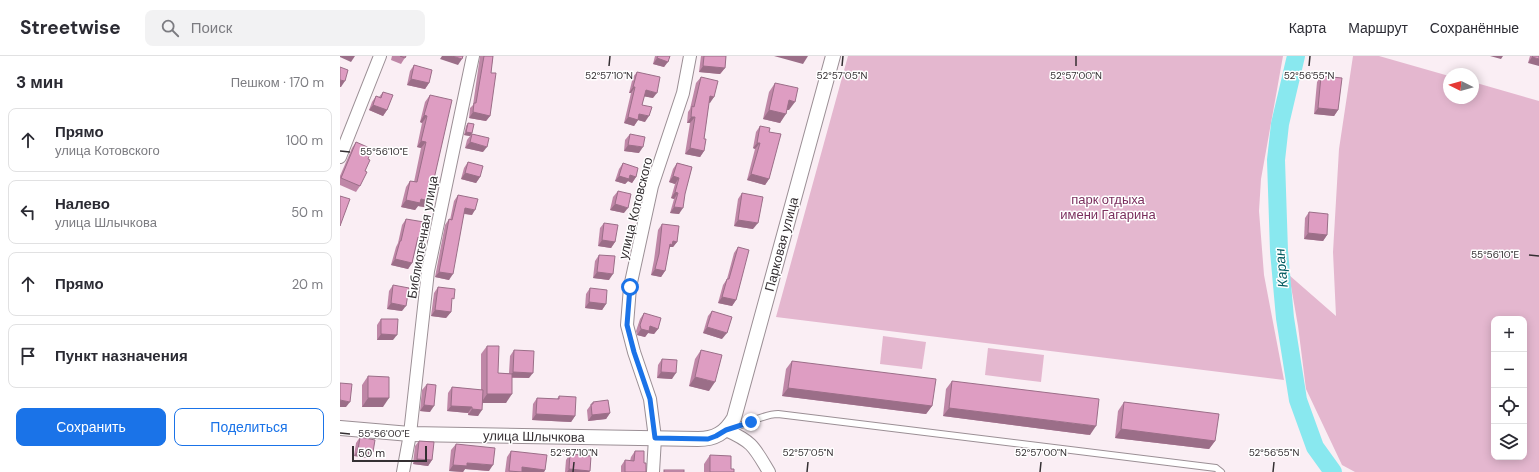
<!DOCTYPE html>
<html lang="ru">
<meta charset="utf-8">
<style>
:root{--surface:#fff;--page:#f2f2f3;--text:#2b2b33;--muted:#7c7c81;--line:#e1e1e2;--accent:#1a73e8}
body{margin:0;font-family:"DM Sans",sans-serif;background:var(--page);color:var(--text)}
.controls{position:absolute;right:12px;bottom:12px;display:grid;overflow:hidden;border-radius:8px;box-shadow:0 2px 10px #0003}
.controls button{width:36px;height:36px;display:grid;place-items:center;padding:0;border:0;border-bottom:1px solid var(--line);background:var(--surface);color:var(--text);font:20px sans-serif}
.compass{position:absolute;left:1103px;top:12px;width:36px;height:36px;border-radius:50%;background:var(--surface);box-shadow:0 2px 10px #0003;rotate:275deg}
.scale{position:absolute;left:12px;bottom:10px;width:75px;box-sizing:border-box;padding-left:4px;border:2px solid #342f32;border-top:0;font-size:11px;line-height:14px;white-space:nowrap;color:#342f32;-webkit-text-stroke:3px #fff;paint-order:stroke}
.stop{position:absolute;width:12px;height:12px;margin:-9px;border:3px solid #1a73e8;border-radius:50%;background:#fff}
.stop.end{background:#1a73e8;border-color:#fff;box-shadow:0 1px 4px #0008}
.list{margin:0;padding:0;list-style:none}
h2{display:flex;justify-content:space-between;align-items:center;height:52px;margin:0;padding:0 16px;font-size:17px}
h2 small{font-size:13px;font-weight:400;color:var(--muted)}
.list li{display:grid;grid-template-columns:26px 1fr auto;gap:12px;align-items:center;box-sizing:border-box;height:64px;margin:0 8px 8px;padding:0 8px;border:1px solid var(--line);border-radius:8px}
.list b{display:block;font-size:15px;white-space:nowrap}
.list p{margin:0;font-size:13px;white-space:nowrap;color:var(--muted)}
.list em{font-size:13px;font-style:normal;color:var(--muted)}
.actions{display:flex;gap:8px;padding:12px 16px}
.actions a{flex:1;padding:9px 0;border:1px solid var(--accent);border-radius:8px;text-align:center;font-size:14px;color:var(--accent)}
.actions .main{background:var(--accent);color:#fff}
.icon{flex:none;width:22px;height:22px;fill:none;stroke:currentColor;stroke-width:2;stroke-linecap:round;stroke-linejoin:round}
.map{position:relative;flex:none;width:1199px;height:416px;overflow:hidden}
header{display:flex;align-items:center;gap:24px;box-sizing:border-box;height:56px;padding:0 20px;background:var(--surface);border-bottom:1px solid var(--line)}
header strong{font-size:19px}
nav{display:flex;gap:22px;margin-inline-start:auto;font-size:14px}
.search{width:280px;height:36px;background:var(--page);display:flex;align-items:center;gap:10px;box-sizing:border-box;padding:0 14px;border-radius:8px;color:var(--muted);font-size:15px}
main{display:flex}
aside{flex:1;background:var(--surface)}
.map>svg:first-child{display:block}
</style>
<header>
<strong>Streetwise</strong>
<div class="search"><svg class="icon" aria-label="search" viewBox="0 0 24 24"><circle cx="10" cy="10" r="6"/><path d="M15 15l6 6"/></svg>Поиск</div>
<nav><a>Карта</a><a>Маршрут</a><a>Сохранённые</a></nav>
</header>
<main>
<aside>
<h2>3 мин<small>Пешком · 170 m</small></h2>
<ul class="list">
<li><svg class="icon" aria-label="ahead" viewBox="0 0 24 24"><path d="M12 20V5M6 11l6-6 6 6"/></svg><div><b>Прямо</b><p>улица Котовского</p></div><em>100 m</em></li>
<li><svg class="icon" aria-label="left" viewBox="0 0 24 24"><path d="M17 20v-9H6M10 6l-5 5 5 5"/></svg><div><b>Налево</b><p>улица Шлычкова</p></div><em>50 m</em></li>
<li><svg class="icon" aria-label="ahead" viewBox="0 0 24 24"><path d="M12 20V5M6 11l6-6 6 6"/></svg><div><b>Прямо</b></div><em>20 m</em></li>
<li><svg class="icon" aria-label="arrive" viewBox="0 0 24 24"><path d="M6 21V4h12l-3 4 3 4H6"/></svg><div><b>Пункт назначения</b></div></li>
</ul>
<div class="actions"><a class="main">Сохранить</a><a>Поделиться</a></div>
</aside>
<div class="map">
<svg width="1199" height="416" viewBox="0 0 1199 416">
<rect width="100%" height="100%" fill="#faeef4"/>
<!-- green -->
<g fill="#e4b7cf" fill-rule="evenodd">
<path d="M508,0h435l-22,123 -2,32 5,64 20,105 -508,-63z"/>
<path d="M1013,0h26l70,20v22h24v-16l66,19v371h-184l-13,-7 -36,-76 -8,-63 -9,-51 47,41 -3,-64 6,-103zM1154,263h30v138h-30z"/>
<path d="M543,280l43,6 -4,27 -42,-5z"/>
<path d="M648,292l56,7 -3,27 -56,-7z"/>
</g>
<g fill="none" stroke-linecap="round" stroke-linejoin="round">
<!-- river -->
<path stroke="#89e8ef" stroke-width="18" d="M956,0l-16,68 -4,36 3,91 6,67 13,82 17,47 18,25"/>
<!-- service casing -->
<g stroke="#9b8f95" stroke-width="8">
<path id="service" d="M388,373c17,-3 34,-15 50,-15l438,54 5,4"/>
</g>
<!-- minor casing -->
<g stroke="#9b8f95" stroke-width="14">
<g id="minor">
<path d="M0,101l40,-101"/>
<path d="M386,374c27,12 28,17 43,42"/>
<path d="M63,416l7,-38 18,-163 45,-215"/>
<path d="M313,416l2,-34 -5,-39 -16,-47 -7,-27 3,-38 22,-101 31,-93 7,-37"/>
</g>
</g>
<!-- tertiary casing -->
<g stroke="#9b8f95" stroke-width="16">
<path id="tertiary" d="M0,372l70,6 288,5c17,0 27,-6 36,-21l99,-362"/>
</g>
<!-- service -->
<use href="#service" stroke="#fff" stroke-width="6"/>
<!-- minor -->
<use href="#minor" stroke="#fff" stroke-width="12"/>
<!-- tertiary -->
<use href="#tertiary" stroke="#fff" stroke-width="14"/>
</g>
<!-- wall -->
<g fill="#bf87a7">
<path d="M52,0h14l-5,8 -10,-4z"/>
<path d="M140,0h13l-2,17 -1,43 -4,5 -17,-3 1,-10 3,-3z"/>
<path d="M315,0h15l-6,11 -11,-3z"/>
<path d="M361,0h25l-1,12 -5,6 -21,-2z"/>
<path d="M1190,0h9l-11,7z"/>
<path d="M74,9l15,18 -4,6 -18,-4 3,-14z"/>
<path d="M297,16l16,26 -9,-2 -2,9 3,17 -7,-2 -4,6 -10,-3 7,-30h-2l4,-16z"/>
<path d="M981,20l17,34 -4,6 -20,-2 3,-32z"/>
<path d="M361,21l13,20 -5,5 -5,37v12l-4,6 -15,-3 5,-31h-3l1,-11 2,-3 6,-26z"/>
<path d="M435,27l14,27h-2l-7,13 -17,-4 6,-27z"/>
<path d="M43,36l4,18 -4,6 -14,-6 3,-8 4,-6 3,1z"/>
<path d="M90,39l-6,112 -6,-1 -3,4 -14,-3 5,-20 4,-6 4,1 7,-34 -4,-1 5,-24 -2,-1 5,-20z"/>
<path d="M128,67l4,11 11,18 -18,-4 2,-8 3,-4 -6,-1 2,-9z"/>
<path d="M420,70l9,6v47l-4,6 -18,-5 8,-31 -2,-1 3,-16z"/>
<path d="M290,78l9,19 -15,-2 1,-11z"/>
<path d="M16,86l12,17 -3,12 -5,15 -4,6 -16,-7v-9l12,-28z"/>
<path d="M128,106l12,15 -4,6 -15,-4 3,-11z"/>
<path d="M283,107l13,14 -4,6 -4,-2 -3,3 -10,-3 4,-12z"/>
<path d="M337,107l15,4 -13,47 -9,-1 4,-14 -3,-1 4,-14 -6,-2 4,-13z"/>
<path d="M278,135l6,22 -14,-3 3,-13z"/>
<path d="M402,137l11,36 -19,-3 4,-27z"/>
<path d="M118,139l14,20 -8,-1 -15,66 -14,-3 10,-52 4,-6 1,1 4,-19z"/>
<path d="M969,156l18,23 -4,6 -19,-2 1,-21z"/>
<path d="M66,163l11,24 -5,20 -4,6 -17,-4 5,-18 2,-4 4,-18z"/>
<path d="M264,167l11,19 -4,6 -13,-2 2,-18z"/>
<path d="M322,168l15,18 -4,5h-3l-1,2 -4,22 -4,6 -10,-2 3,-15 4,-30z"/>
<path d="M398,191l-2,53 -4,6 -14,-3 5,-18 4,-6 7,-26z"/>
<path d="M259,199l10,25 -16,-2 2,-17z"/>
<path d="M53,229l9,26 -15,-2 2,-18z"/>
<path d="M98,231l13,25 -5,6 -15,-2 3,-23z"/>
<path d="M250,232l16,16 -4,6 -17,-2 1,-14z"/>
<path d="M372,255l10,28 -19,-6 5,-17z"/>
<path d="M304,257l14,16 -4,5 -6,-1 -3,4 -8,-2 -1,-4 4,-12z"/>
<path d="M41,263l12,21h-16v-15z"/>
<path d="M147,290l11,27h11l1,-17 4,-6 15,28h-17l-6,25h-23l-5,13 -10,-1v-2l-21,-2 1,-18 4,-6 29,3v-36z"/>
<path d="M361,294l8,41 -20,-5 6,-27z"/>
<path d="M322,303l10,20 -15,-1 1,-13z"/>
<path d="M452,305l140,45 -6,8 -144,-18 4,-27z"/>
<path d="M28,320l15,31h-21v-22z"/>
<path d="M612,325l138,54 -147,-19 3,-27z"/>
<path d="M87,328l3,28 -10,-1 2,-21z"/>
<path d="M219,340l16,20 -4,6 -39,-2 1,-16 4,-6 20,1z"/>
<path d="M253,346l17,11 -4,6 -18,2 -1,-11z"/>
<path d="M784,346l91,39 -6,8 -94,-11 3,-27z"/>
<path d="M20,381l9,21 -15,-2 2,-13z"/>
<path d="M79,385l13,19 -4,6 -15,-2 2,-18z"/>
<path d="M116,388l33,27 -24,-2 -2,3 -14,-1 2,-21z"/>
<path d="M171,395l34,19 -1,2h-39l2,-15z"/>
<path d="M295,395l9,12 2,9h-25v-6l4,-6 5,1 1,-4z"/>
<path d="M230,398l19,18h-24l1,-12z"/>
<path d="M370,399l21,14 3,3h-30v-8z"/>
</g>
<!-- shaded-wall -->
<g fill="#9b6e88">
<path d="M0,0h15l-4,6 -11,-5z"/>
<path d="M102,0h10l10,3 -4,6 -18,-6z"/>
<path d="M434,0h34l-5,8z"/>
<path d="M1150,0h13l-2,3z"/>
<path d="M1192,1l7,2v7l-11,-3z"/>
<path d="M317,2l11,4 -4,5 -11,-3z"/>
<path d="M363,10l22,2 -5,6 -21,-2z"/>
<path d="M71,23l18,4 -4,6 -18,-4z"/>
<path d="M0,24l5,1 -4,6h-1z"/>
<path d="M293,31h2l-4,6h-2z"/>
<path d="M306,34l11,3 -4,5 -11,-2z"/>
<path d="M370,40l4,1 -4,6 -4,-1z"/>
<path d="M449,44l6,2 -6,8 -6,-1z"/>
<path d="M33,49l14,5 -4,6 -14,-6z"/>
<path d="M978,52l20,2 -4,6 -20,-2z"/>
<path d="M429,54l17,4 -6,9 -17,-4z"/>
<path d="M133,56l17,4 -4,5 -17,-3z"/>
<path d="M299,58l10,2 -4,6 -7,-2 -4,6 -10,-3 4,-6z"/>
<path d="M84,59l3,1 -5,7 -2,-1z"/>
<path d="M351,61h4l-5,6h-3z"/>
<path d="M126,76l6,1 -2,3 -6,-1z"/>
<path d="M81,85l5,1 -5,6 -4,-1z"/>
<path d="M130,86l17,5 -4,5 -18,-4z"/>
<path d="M417,87h3l-5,6 -2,-1z"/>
<path d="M288,89l15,2 -4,6 -15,-2z"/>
<path d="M350,92l14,3 -4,6 -15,-3z"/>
<path d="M125,117l15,4 -4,6 -15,-4z"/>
<path d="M411,118l18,5 -4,6 -18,-5z"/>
<path d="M290,119l6,2 -4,6 -4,-2 -3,3 -10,-3 4,-5z"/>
<path d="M333,120l6,2 -4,6 -6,-2z"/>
<path d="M335,136l3,1 -4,6 -3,-1z"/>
<path d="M81,143l8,2 -5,6 -6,-1 -3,4 -14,-3 5,-7z"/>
<path d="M275,148l13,4 -4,5 -14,-3z"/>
<path d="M334,151l9,1 -4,6 -9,-1z"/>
<path d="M125,152l10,2 -3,5 -11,-2z"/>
<path d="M398,164l20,3 -5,6 -19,-3z"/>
<path d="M968,177l19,2 -4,6 -19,-2z"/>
<path d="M262,184l13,2 -4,6 -13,-2z"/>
<path d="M333,185l4,1 -4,5h-3l-2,4 -2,-1z"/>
<path d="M55,203l17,4 -4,6 -17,-4z"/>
<path d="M315,213l10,2 -4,6 -10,-2z"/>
<path d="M99,216l14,2 -4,6 -14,-3z"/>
<path d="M257,216l16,2 -4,6 -16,-2z"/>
<path d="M382,241l14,3 -4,6 -14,-3z"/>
<path d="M249,246l17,2 -4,6 -17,-2z"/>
<path d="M51,247l15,3 -4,5 -15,-2z"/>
<path d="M95,254l16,2 -5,6 -15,-2z"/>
<path d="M310,270l8,3 -4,5 -6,-1 -3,4 -8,-2 4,-6z"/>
<path d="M367,271l20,6 -5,6 -19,-6z"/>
<path d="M41,278l16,1 -4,5h-16z"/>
<path d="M173,316l20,1 -4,5 -20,-1z"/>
<path d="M321,316l15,1 -4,6 -15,-1z"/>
<path d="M355,321l20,5 -6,9 -20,-5z"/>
<path d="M448,332l144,18 -6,8 -144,-18z"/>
<path d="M147,338h25l-6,9h-25z"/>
<path d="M28,342h21l-6,9h-21z"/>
<path d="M0,344l10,2 -4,5h-6z"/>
<path d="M84,349l10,1 -4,6 -10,-1z"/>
<path d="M111,350l21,1 -4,6 -21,-2z"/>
<path d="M609,352l147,18 -6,9 -147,-19z"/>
<path d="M132,353l10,1 -4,6 -10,-1z"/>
<path d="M270,357l-4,6 -18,2 4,-6z"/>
<path d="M196,358l39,2 -4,6 -39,-2z"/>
<path d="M781,373l94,12 -6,8 -94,-11z"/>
<path d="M18,394l15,2 -4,6 -15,-2z"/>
<path d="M77,403l15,1 -4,6 -15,-2z"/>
<path d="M127,407l26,2 -4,6 -24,-2 -2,3 -14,-1 4,-6z"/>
<path d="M182,411l23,3 -1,2h-25z"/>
<path d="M229,413l21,2 -1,1h-22z"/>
</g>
<!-- building -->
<g fill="#de9dc2" stroke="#9b6e88">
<path d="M60,0h6l-1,2z"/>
<path d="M112,0h11l-1,3z"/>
<path d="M144,0h9l-2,17h5l-6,43 -17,-4 1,-9h2z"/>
<path d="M318,0h12l-2,6 -11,-4z"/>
<path d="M364,0h22l-1,12 -22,-2z"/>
<path d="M1193,0h6v3l-7,-2z"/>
<path d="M74,9l18,5 -3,13 -18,-4z"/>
<path d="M0,11l8,3 -3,11 -5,-1z"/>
<path d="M297,16l23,5 -3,16 -11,-3 -4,15 10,2 -3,9 -10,-2 -1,6 -10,-3 7,-30h-2z"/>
<path d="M981,20l21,2 -4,32 -20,-2z"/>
<path d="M361,21l17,4 -4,16 -4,-1 -6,43h2l-2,12 -14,-3 5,-31h-4l1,-11 2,1z"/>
<path d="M435,27l23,5 -3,14 -6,-2 -3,14 -17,-4z"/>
<path d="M43,36l10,3 -6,15 -14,-5 3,-9 5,2z"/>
<path d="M90,39l22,5 -23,101 -8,-2 -1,4 -14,-3 4,-19 7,1 9,-40 -5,-1 6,-25 -3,-1z"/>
<path d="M128,67l6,1 -2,9 -6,-1z"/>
<path d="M420,70l10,2 -1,4 12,2 -12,45 -18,-5 9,-31h-3z"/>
<path d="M132,78l17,4 -2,9 -17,-5z"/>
<path d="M290,78l15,3 -2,10 -15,-2z"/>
<path d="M16,86l16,7 -4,10 2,1 -5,11 2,1 -7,14 -19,-8z"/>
<path d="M128,106l15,4 -3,11 -15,-4z"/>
<path d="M283,107l15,5 -2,9 -6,-2 -1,4 -10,-3z"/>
<path d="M337,107l15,4 -7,27 -2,14 -9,-1 4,-14 -3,-1 4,-14 -6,-2z"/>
<path d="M278,135l13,3 -3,14 -13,-4z"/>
<path d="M402,137l21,4 -5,26 -20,-3z"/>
<path d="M118,139l20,4 -3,11 -10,-2 -12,66 -14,-2 10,-53 3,1z"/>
<path d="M0,140l10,3 -10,27z"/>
<path d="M969,156l19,2 -1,21 -19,-2z"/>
<path d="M66,163l18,3 -4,16 -2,-1 -6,26 -17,-4 5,-18h1z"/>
<path d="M264,167l14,2 -3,17 -13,-2z"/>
<path d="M322,168l17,2 -2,16 -4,-1 -1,4 -2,-1 -5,27 -10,-2 4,-15z"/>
<path d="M398,191l11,3 -13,50 -14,-3 5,-18h2z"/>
<path d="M259,199l16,1 -2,18 -16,-2z"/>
<path d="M53,229l16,3 -3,18 -15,-3z"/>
<path d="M98,231l17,2 -1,10 -2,-1 -1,14 -16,-2z"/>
<path d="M250,232l17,2 -1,14 -17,-2z"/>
<path d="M372,255l20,6 -5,16 -20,-6z"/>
<path d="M304,257l17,5 -3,11 -8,-3 -1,5 -8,-2 -1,-4z"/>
<path d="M41,263h17l-1,16 -16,-1z"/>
<path d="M147,290h12l-1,27 14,1v20h-25z"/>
<path d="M174,294l20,1 -1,22 -20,-1z"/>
<path d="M361,294l21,5 -7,27 -20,-5z"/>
<path d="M322,303l15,1 -1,13 -15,-1z"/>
<path d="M452,305l144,18 -4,27 -144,-18z"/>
<path d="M28,320l21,1v21h-21z"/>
<path d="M612,325l147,18 -3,27 -147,-18z"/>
<path d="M0,327l12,1 -2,18 -10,-2z"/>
<path d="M87,328l9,1 -2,21 -10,-1z"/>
<path d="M112,331l31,3 -1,20 -10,-1v-2l-21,-1z"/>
<path d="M219,340l17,1 -1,19 -39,-2 1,-16 22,1z"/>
<path d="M268,344l2,13 -18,2 -1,-11h2v-2z"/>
<path d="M784,346l95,12 -4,27 -94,-12z"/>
<path d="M20,381l15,3 -2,12 -15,-2z"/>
<path d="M79,385l15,1 -2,18 -15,-1z"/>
<path d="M116,388l39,4 -2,17 -26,-2v3l-14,-1z"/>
<path d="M171,395l36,4 -2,15 -23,-3v5l-13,-1z"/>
<path d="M295,395h9v12h2v9h-21v-12l9,1z"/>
<path d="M230,398l21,2 -1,15 -21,-2z"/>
<path d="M370,399l21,1v13h3v3h-24z"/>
<rect x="324" y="414" width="20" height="2"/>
</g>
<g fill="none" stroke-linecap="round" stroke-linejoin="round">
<!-- route -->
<path stroke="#1a73e8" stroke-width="5" d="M290,231l-3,38 7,27 16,47 5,39 53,1 8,-3 10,-6 25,-8"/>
</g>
<!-- ticks -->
<path fill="none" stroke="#342f32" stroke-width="1.5" d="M269,10l1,-10M502,10l1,-10M736,10v-10M969,10l1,-10M0,95l10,1M1189,199l10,1M0,377l10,1M233,416l1,-10M467,416l1,-10M700,416l1,-10M933,416l1,-10"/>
<g text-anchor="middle" stroke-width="3" stroke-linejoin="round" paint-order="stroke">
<!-- park labels -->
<g font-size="13" fill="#7b2f5e" stroke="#fff">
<text x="768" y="148">парк отдыха<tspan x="768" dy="15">имени Гагарина</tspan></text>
</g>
<!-- street labels -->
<g font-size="13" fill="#342f32" stroke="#fff">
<text transform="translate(295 152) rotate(-76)" y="5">улица Котовского</text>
<text transform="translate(82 181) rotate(-80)" y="5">Библиотечная улица</text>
<text transform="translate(441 188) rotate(-75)" y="5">Парковая улица</text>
<text transform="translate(194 380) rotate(1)" y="5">улица Шлычкова</text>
</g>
<!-- water labels -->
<g font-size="14" font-style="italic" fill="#015a60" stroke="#fff">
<text transform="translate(941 212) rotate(-95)" y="5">Каран</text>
</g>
</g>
<g font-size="10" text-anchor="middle" fill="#342f32" stroke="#fff" stroke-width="3" stroke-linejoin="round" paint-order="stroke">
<text x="269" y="23">52°57'10"N</text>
<text x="502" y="23">52°57'05"N</text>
<text x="736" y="23">52°57'00"N</text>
<text x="969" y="23">52°56'55"N</text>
<text x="44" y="99">55°56'10"E</text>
<text x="1155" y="202">55°56'10"E</text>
<text x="44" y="381">55°56'00"E</text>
<text x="234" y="400">52°57'10"N</text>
<text x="468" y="400">52°57'05"N</text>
<text x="701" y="400">52°57'00"N</text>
<text x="934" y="400">52°56'55"N</text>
</g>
</svg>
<div class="controls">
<button>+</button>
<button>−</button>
<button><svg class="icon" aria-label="locate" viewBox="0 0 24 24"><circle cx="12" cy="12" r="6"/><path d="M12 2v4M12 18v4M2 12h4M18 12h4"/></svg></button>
<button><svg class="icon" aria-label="layers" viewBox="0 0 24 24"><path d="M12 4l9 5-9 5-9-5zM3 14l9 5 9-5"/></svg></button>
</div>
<svg class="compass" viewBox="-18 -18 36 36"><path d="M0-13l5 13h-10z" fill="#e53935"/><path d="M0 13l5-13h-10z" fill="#7c7c81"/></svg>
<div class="scale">50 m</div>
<div class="stop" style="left:290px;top:231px"></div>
<div class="stop end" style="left:411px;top:366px"></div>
</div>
</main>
